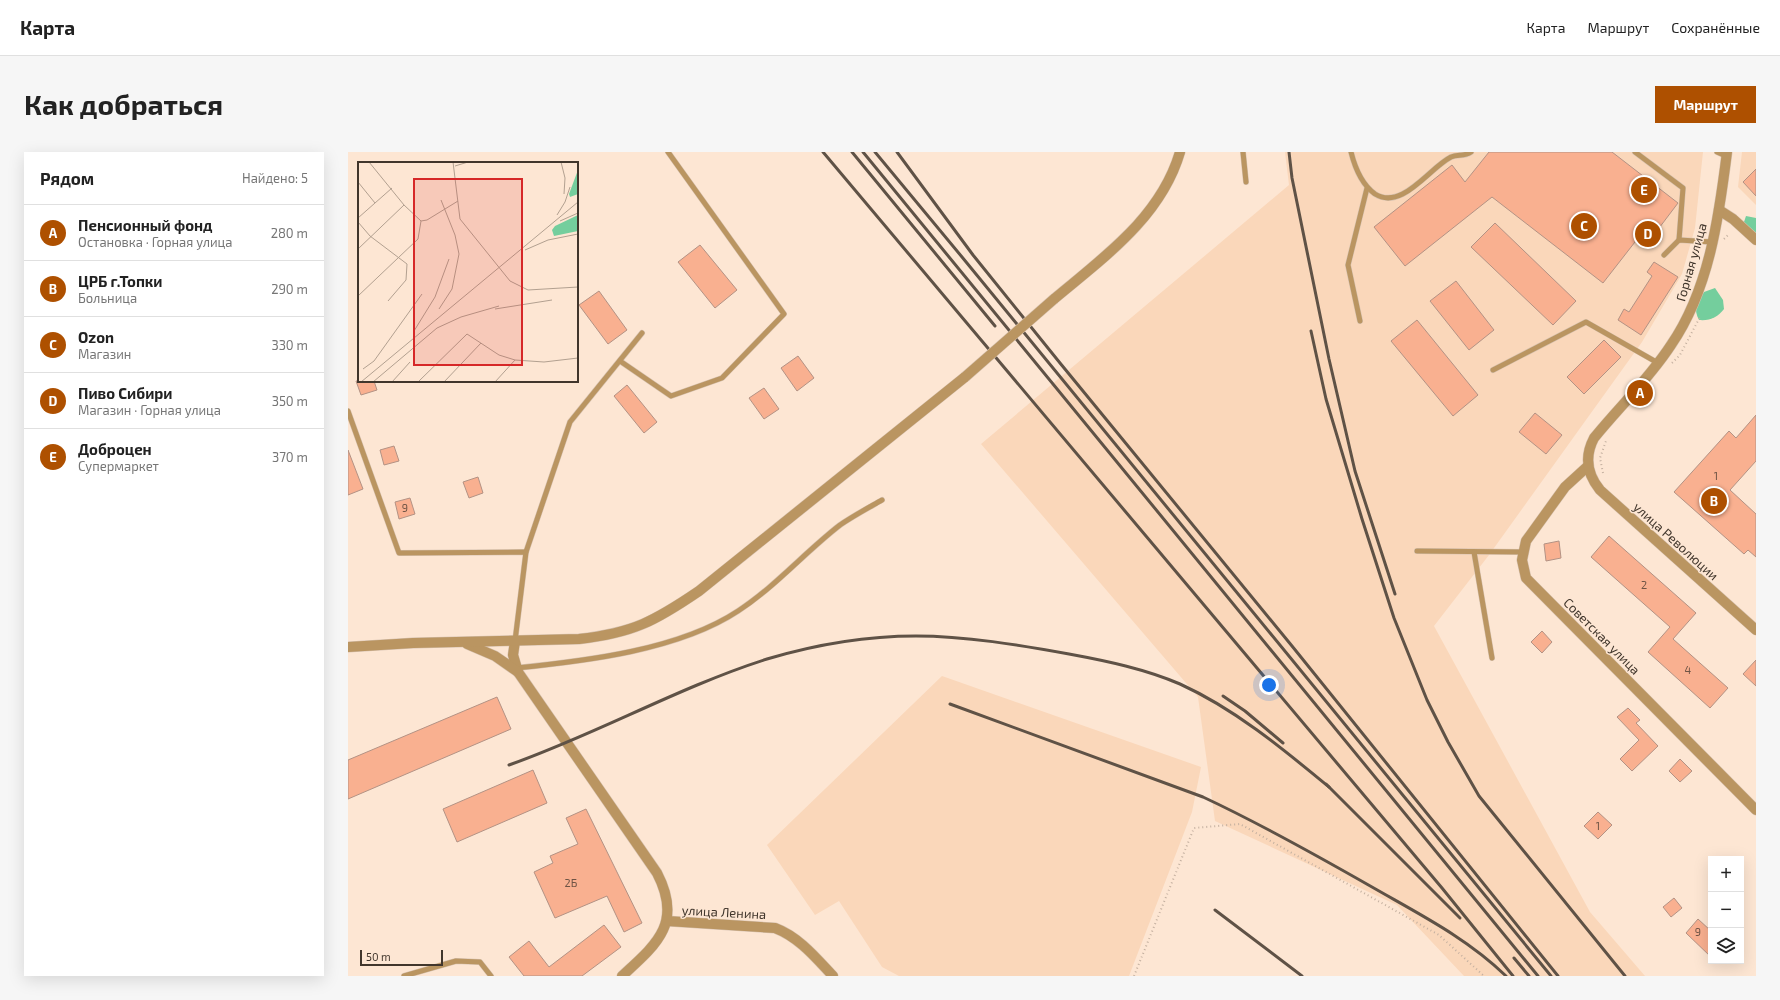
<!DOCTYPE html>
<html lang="ru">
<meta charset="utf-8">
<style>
:root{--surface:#fff;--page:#f6f6f6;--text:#222;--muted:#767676;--line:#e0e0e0;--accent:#ae5000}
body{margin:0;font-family:"Exo 2",sans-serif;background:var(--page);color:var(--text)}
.controls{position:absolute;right:12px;bottom:12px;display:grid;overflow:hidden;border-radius:0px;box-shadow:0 4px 16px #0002}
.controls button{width:36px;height:36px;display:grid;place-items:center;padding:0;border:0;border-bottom:1px solid var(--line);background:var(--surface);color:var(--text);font:20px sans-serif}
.scale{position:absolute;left:12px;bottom:10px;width:83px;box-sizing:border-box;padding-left:4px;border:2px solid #41362c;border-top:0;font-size:11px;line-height:14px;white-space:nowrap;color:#41362c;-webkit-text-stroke:3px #fde6d3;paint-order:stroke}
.you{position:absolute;left:921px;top:533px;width:14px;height:14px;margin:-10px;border:3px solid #fff;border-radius:50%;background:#1a73e8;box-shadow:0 0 0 6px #1a73e833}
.badge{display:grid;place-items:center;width:26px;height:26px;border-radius:50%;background:var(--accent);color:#fff;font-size:13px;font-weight:700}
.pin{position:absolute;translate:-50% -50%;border:2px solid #fff;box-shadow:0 1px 4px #0006}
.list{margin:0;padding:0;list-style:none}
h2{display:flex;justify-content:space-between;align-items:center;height:52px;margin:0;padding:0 16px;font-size:17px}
h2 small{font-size:13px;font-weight:400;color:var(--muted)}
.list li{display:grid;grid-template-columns:26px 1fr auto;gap:12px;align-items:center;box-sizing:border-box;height:56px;padding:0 16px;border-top:1px solid var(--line)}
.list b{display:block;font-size:15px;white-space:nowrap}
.list p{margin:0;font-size:13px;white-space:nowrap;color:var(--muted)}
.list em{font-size:13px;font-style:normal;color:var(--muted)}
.icon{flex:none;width:22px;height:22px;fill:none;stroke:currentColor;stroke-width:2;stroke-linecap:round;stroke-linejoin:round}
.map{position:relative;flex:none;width:1408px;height:824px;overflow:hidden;border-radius:0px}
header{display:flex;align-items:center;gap:24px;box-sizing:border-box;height:56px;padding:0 20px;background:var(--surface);border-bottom:1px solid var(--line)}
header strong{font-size:19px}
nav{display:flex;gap:22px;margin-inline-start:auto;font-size:14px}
.intro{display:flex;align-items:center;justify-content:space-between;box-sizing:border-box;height:96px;padding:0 24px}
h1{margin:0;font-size:28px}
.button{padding:10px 18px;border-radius:0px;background:var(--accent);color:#fff;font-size:14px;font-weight:700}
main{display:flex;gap:24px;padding:0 24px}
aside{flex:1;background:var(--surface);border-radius:0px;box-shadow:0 4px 16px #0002}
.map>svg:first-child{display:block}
</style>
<header>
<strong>Карта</strong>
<nav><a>Карта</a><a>Маршрут</a><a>Сохранённые</a></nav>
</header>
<div class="intro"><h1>Как добраться</h1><a class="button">Маршрут</a></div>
<main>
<aside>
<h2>Рядом<small>Найдено: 5</small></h2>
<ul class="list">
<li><span class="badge">A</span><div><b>Пенсионный фонд</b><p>Остановка · Горная улица</p></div><em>280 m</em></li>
<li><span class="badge">B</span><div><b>ЦРБ г.Топки</b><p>Больница</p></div><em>290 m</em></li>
<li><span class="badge">C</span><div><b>Ozon</b><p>Магазин</p></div><em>330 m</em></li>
<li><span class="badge">D</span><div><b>Пиво Сибири</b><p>Магазин · Горная улица</p></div><em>350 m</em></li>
<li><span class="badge">E</span><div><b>Доброцен</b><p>Супермаркет</p></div><em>370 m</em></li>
</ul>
</aside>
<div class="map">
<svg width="1408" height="824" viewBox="0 0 1408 824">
<rect width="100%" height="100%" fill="#fde6d3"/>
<!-- built -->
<g fill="#fad7ba">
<path d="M937,0h418l-8,76 -13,46 -40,68 -153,213 -55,71 156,286 55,64h-181l-67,-71 -182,-84 -17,-124 -217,-253 308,-259z"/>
<path d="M1394,0h14v53l-18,-18z"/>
<path d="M594,524l259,91 -9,45 -63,164h-230l-17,-9 -43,-66 -24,14 -48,-70z"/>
</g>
<!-- green -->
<g fill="#74ce9d">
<path d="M1398,64l10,2v20l-12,-16z"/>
<path d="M1367,136l8,12 1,9c-6,8 -14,12 -25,11 -6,-11 -2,-18 5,-28z"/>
</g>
<!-- building -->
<g fill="#f9b090" stroke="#b39284">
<path d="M1141,0h123l66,51 -28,37 -8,-7 -39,50 -111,-86 -87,69 -31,-39 78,-62 13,17z"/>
<path d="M1408,17v27l-13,-14z"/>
<path d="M1147,71l81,78 -23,24 -82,-78z"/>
<path d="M352,93l37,45 -22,18 -37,-46z"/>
<path d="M1306,110l24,15 -37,58 -23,-15 6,-11 5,3 23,-36 -5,-4z"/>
<path d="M1108,129l38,49 -25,20 -39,-49z"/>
<path d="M251,139l28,39 -19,14 -29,-39z"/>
<path d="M1069,168l61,75 -25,21 -62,-75z"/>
<path d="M1256,188l17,17 -37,37 -17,-17z"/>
<path d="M450,204l16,22 -17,13 -16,-23z"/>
<path d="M8,229h18l3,9 -16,5z"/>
<path d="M279,233l30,37 -13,11 -30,-37z"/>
<path d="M416,236l15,21 -15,10 -15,-21z"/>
<path d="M1187,261l27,22 -16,19 -27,-22z"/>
<path d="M1408,263v46l-26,29 26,24v43l-8,-7 -4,4 -70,-62 55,-61 7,7z"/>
<path d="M46,294l5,15 -15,4 -4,-15z"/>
<path d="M0,298l15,39 -15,6z"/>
<path d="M130,325l5,16 -14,5 -6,-16z"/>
<path d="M62,346l5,16 -16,5 -4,-17z"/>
<path d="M1261,384l87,77 -23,26 55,49 -18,20 -62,-56 22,-25 -79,-70z"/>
<path d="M1211,389l2,17 -15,3 -2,-17z"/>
<path d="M1194,479l10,11 -10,11 -11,-11z"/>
<path d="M1408,508v26l-13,-12z"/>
<path d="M149,545l14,32 -163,70v-39z"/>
<path d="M1280,556l12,12 -4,3 22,23 -26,25 -12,-12 19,-19 -22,-23z"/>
<path d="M1332,607l12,12 -12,11 -11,-11z"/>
<path d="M185,618l14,33 -90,39 -14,-33z"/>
<path d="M238,657l56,114 -18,9 -17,-36 -52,22 -21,-46 19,-9 -3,-7 28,-12 -12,-26z"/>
<path d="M1250,660l14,13 -14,14 -14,-13z"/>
<path d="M1326,746l8,10 -11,9 -8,-10z"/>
<path d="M1350,767l13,12v26l-25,-24z"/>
<path d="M256,773l17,22 -39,29h-58l-15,-19 20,-16 20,26z"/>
</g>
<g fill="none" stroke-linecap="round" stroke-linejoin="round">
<!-- service casing -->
<g stroke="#d7c3b2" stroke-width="6">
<g id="service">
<path d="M895,0l3,30"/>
<path d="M1003,0c4,16 10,32 24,42 27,17 54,-26 76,-37 7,-3 13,0 20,-5"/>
<path d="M1287,0l48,36 -4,52"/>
<path d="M1369,0l9,4"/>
<path d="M1316,103l15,-15 33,2"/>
<path d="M1012,169l-12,-56 19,-77"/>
<path d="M272,209l51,35 51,-18 62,-64 -116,-162"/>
<path d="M1145,218l93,-48 72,41"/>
<path d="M0,259l51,142 127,-1 -11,89"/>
<path d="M1069,399l106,1"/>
<path d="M178,400l44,-130 72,-89"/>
<path d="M1126,400l18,106"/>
<path d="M168,516c70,-7 163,-18 222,-57 37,-24 67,-59 102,-86 13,-9 28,-17 42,-25"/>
<path d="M56,824l52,-15 24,1 11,14"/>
</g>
</g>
<!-- minor casing -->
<g stroke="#d7c3b2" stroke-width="11">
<g id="minor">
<path d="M1371,58l14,9 23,21"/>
<path d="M1240,314l-23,21 -39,54 -4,19 4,18 230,232"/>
<path d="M319,769l108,7c24,9 41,30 58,48"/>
</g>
</g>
<!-- tertiary casing -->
<g stroke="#d7c3b2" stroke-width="11">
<g id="tertiary">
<path d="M1379,0c-8,65 -18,138 -56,193 -22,34 -52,62 -77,93 -10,19 -7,36 6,52l156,140"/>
<path d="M706,147c50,-42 107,-82 126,-147"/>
<path d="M167,489l-2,14 5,17 139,201c26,50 0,71 -35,103"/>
<path d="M119,492l28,12 23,16"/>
<path d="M0,495l65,-4 166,-4c54,-6 76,-18 120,-48l266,-214"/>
</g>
</g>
<!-- path -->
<g stroke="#c4b0a0" stroke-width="2" stroke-dasharray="1 3" stroke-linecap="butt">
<path d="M1376,87l5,-5"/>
<path d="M1324,211l8,-8 20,-38"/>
<path d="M1255,321l-3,-15 6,-17"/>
<path d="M786,824l60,-148 46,-4 199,111 45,41"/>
</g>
<!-- service -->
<use href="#service" stroke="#ba9561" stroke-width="5"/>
<!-- minor -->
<use href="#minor" stroke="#ba9561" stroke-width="10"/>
<!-- tertiary -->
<use href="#tertiary" stroke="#ba9561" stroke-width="10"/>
<!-- rail -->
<g stroke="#5f5246" stroke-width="3">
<path d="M475,0l619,736 71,88"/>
<path d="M504,0l143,174"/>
<path d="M515,0l675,824"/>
<path d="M527,0l87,105 589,719"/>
<path d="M549,0l76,103 87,108 232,283 266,330"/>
<path d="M941,0l3,26 37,181 26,112 40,123"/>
<path d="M963,179l15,68 36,120 32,99 33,82 21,42 31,54 146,180"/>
<path d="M875,544l22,15 38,32"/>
<path d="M602,552l253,93c58,27 113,58 169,90 47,27 95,51 134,89"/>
<path d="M161,613c88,-31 170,-78 258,-106 47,-14 100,-23 149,-23 50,0 103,9 153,18 38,7 76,15 111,30 55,25 103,65 149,103"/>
<path d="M978,632l134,134"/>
<path d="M867,758l87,66"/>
<path d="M1166,806l15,18"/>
</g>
<!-- tertiary-bridge casing -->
<g stroke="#d7c3b2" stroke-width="11" stroke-linecap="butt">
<path id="tertiary-bridge" d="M617,225l89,-78"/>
</g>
<!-- tertiary-bridge -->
<use href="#tertiary-bridge" stroke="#ba9561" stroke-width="10"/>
</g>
<g text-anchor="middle" stroke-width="3" stroke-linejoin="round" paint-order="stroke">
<!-- number labels -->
<g font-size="11" fill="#6f5445">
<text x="1368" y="328">1</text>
<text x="57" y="360">9</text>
<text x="1296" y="437">2</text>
<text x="1340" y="522">4</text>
<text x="1250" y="678">1</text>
<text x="223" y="735">2Б</text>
<text x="1350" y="784">9</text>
</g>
<!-- street labels -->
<g font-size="13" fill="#41362c" stroke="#fde6d3">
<text transform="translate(1343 110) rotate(-74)" y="5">Горная улица</text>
<text transform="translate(1328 389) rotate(42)" y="5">улица Революции</text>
<text transform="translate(1254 484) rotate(45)" y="5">Советская улица</text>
<text transform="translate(376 760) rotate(3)" y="5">улица Ленина</text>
</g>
</g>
<!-- overview -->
<g transform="translate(10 10)">
<rect width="220" height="220" fill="#fde6d3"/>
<path d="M220,8v24l-8,3 -1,-3zM220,53v16l-24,5 -2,-6 3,-4z" fill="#74ce9d"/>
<path fill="none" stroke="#b2a090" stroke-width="1" d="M11,0l35,43 17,16M95,0l7,57 50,62 18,9 50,-3M203,0l4,16 -1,16M97,4l13,-4M0,20l17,21M199,53l8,-13 5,-15M0,56l34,-30M63,59l6,-1 31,-19M202,59l18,-8M0,60l12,14 37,28 -1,16 -18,21M0,87l46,-44M167,88l23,-10 30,-6M0,134l60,-57 3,-18M81,147l13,-20 7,-35 -4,-19 -14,-35M137,147l57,-9M56,169l21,-34 14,-38M5,207l11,-8 48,-67M3,220l217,-180M15,220l64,-54 24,-11 38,-11M34,220l18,-20M60,220l49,-48 32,21 16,5 29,2 34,-4M86,220l37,-39M137,220l20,-22"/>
<path fill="#d62828" fill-opacity="0.15" stroke="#d62828" stroke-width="2" d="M56,17h108v186h-108z"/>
<rect width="220" height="220" fill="none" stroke="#41362c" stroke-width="2"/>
</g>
</svg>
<div class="controls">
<button>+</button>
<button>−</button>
<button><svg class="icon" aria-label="layers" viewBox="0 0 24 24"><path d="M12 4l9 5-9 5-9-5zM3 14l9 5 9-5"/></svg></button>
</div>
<div class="scale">50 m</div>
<div class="you"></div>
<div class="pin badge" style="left:1292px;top:241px">A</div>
<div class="pin badge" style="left:1366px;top:349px">B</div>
<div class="pin badge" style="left:1236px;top:74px">C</div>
<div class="pin badge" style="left:1300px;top:82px">D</div>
<div class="pin badge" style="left:1296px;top:38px">E</div>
</div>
</main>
